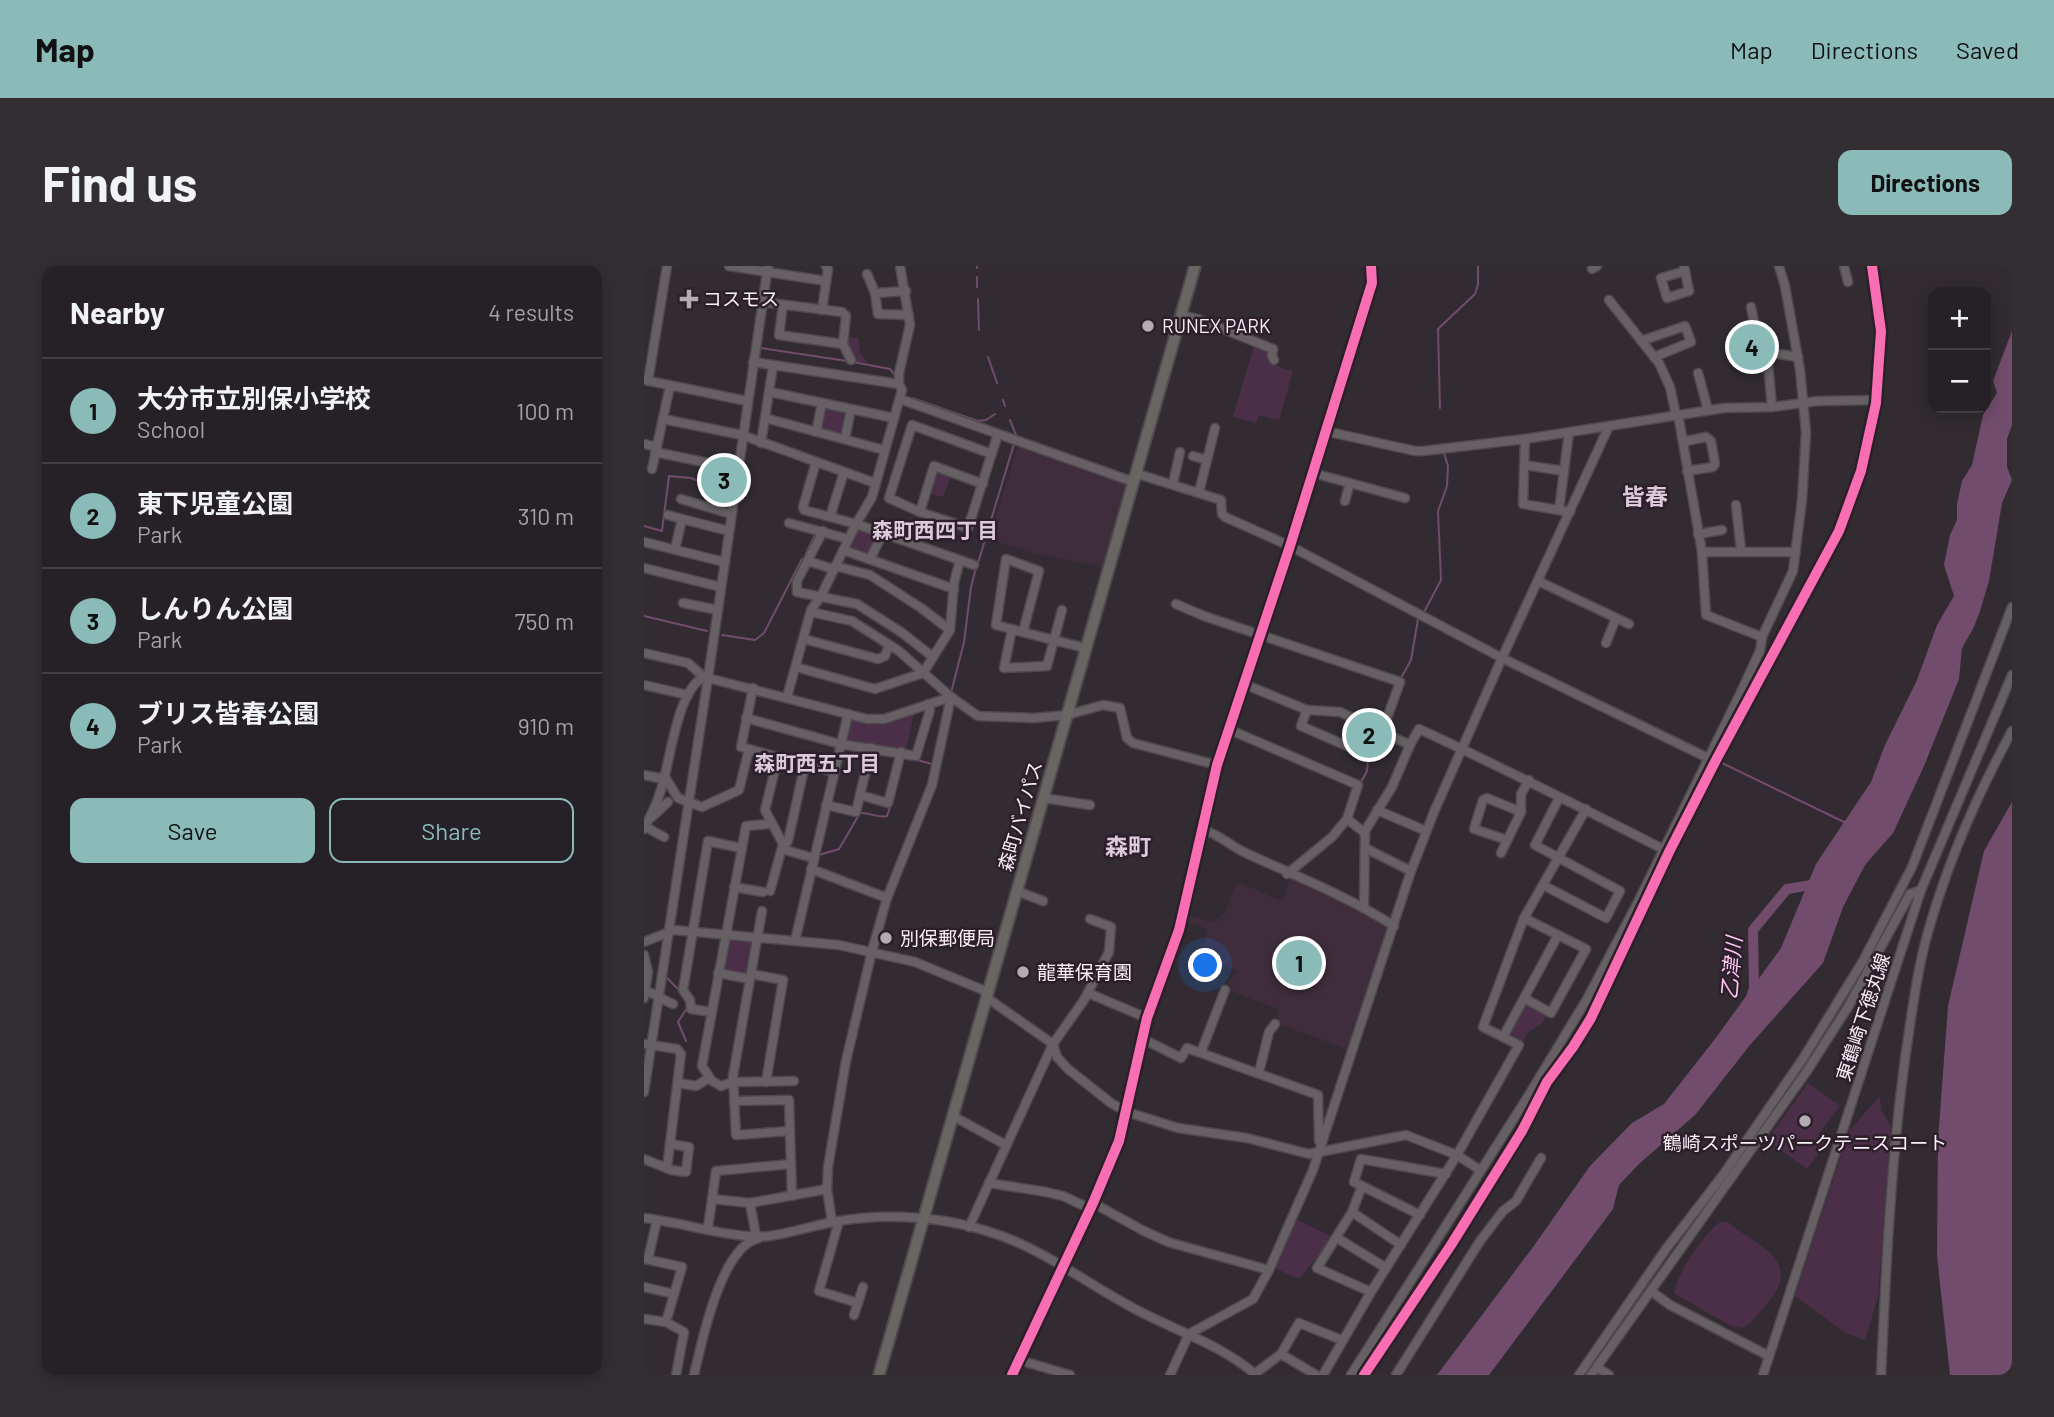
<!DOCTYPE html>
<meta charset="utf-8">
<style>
:root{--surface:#262126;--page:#322e32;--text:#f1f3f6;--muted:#a4a3a7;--line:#423e43;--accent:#8bbbb9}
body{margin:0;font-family:Barlow,"Noto Sans JP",sans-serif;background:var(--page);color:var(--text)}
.controls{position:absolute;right:21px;top:21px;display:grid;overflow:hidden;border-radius:14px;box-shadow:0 4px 18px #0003}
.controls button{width:63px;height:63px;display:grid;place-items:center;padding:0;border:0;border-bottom:2px solid var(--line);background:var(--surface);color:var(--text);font:35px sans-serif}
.you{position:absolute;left:562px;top:700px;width:24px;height:24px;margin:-18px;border:5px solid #fff;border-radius:50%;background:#1a73e8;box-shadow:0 0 0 10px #1a73e833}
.badge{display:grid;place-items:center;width:46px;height:46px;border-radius:50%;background:var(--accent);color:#111;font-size:23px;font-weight:700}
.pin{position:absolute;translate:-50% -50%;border:4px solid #fff;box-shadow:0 2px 7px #0006}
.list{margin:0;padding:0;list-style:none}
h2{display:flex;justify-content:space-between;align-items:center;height:91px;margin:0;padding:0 28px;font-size:30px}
h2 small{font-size:23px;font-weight:400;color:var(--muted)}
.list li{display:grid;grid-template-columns:46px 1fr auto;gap:21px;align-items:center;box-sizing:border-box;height:105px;padding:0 28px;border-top:2px solid var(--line)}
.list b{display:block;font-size:26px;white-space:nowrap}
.list p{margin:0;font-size:23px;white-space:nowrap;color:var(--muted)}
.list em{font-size:23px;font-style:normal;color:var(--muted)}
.actions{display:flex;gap:14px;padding:21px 28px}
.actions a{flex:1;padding:16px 0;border:2px solid var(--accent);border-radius:14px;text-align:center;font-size:24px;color:var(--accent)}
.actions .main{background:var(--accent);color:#111}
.map{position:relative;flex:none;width:1368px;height:1109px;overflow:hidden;border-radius:14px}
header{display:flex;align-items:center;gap:42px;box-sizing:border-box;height:98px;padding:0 35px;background:var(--accent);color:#111}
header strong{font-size:33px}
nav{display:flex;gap:38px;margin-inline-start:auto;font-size:24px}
.intro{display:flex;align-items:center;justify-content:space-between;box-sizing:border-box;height:168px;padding:0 42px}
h1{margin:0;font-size:49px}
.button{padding:18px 32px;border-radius:14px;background:var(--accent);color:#111;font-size:24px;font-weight:700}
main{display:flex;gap:42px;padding:0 42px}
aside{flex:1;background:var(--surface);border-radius:14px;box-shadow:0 4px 18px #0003}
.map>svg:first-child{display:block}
</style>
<header>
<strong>Map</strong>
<nav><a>Map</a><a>Directions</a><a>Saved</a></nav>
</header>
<div class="intro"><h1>Find us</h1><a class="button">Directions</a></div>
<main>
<aside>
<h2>Nearby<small>4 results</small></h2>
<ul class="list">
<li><span class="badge">1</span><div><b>大分市立別保小学校</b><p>School</p></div><em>100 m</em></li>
<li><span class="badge">2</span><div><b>東下児童公園</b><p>Park</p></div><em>310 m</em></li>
<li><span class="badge">3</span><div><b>しんりん公園</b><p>Park</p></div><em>750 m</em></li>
<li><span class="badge">4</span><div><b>ブリス皆春公園</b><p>Park</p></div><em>910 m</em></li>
</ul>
<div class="actions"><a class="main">Save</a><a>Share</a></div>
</aside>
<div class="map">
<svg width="1368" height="1109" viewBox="0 0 1368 1109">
<rect width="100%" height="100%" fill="#322c32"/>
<!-- built -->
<g fill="#3f2d3c">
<path d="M374,179l108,38 -24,84 -69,-14 -44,-14z"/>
<path d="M647,611l88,42 11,9 -40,120 -4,1 -69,-26v-14l-53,-21 13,-17 -36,-15 7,-27 -23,-8 2,-6 27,7 12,-11 11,-29 45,19z"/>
</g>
<!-- green -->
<g fill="#4b2f48">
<path d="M202,71l12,1 2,15 8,10 -15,-2 -8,-17z"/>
<path d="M610,80l12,3c4,16 12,18 27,22l-14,49 -20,-5 -3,8 -23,-6z"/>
<path d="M181,140l23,7 -6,23 -22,-6z"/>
<path d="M76,202l11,5 -3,17 -12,-2z"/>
<path d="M295,204l12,5 -8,22 -15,-4 7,-21z"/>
<path d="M214,261l20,8 -10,21 -20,-10z"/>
<path d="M270,447l-8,37 -57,-8 -3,-4 4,-16 4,-2 26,4z"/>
<path d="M83,674l26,2 -5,33 -25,-3z"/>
<path d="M884,738l18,9c-1,14 -9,11 -17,19 -3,2 -4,6 -6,10l-14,-10 15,-27z"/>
<path d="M1164,817l32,23 -22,29 9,7 -20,27 -40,-29z"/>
<path d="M1236,830l1,14 10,16 -13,170 -13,44 -21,-8 -49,-36 54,-165z"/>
<path d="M653,954l36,17 -34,42 -24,-11z"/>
<path d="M1076,956h8c25,22 75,37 42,78 -8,10 -16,20 -26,28l-13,-2 -56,-32c-1,-17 30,-62 45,-72z"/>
</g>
<!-- water -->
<g fill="#724c6d">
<path d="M1368,65v94l-5,14v28l5,13 -10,23 -13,78 -9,30 -6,16 -12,21 -3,31 -35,87 -31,67 -28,32 -22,42 -20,56 -73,82 -55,70 -55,48 -21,22 -6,24 -124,166h-52l96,-128 57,-81 42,-43 32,-19 51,-65 66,-91 35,-84 55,-82 14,-37 32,-65 20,-55 17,-29 -10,-31 6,-30 7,-15v-16l5,-23 10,-16 11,-50 14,-22 -4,-12z"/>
<path d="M1368,536v573h-62l-13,-119 1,-116 10,-134 36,-155z"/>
</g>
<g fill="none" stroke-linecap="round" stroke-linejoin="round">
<!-- stream -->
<g stroke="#724c6d" stroke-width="2">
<path d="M333,0v2"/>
<path d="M333,11v10"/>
<path d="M334,33l1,31"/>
<path d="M117,82l86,13"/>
<path d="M344,91l9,26"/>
<path d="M209,96l37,7 5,6"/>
<path d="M268,132l66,23 8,-1 9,-6"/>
<path d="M359,134l2,6"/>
<path d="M796,142l-2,-79 37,-35 3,-9v-19"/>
<path d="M366,154l6,15"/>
<path d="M0,260l18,5 7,-55 22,2 36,15"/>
<path d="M162,287l9,-18"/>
<path d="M334,297l36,-119"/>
<path d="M780,346l17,-32 -3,-69 9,-25 1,-20 -4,-13"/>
<path d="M0,350l63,15"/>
<path d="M78,369l33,5 9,-7 38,-74"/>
<path d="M757,412l10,-18 7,-41"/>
<path d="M307,427l13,-51 7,-55 5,-19"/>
<path d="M273,494l15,4"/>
<path d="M1076,496l124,60"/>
<path d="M717,516l6,-11 2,-22 8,-16"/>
<path d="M175,589l20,-6 21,-36c9,-1 19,6 27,3l3,-9"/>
<path d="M23,712l13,13"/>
<path d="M42,775l-8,-19 9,-14"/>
</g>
<!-- river -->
<path stroke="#724c6d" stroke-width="10" d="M1107,732l3,-10 -1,-58 34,-41 31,-5"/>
<!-- minor casing -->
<g stroke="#4f494e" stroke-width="11">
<g id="minor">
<path d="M85,0l97,15"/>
<path d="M1040,0c2,8 3,17 5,25l-22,7 -6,-20 24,-7"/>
<path d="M1200,0l4,16"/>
<path d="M948,3l5,-3"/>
<path d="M223,8l8,19 3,21 31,1"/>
<path d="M231,27l31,-2"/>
<path d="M965,34l50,63 11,24 6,28"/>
<path d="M118,36l80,10 4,4 -3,28 -64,-9 4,-30"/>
<path d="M1107,41l9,44 38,6"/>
<path d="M178,44l6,-41 -2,-3"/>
<path d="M537,49l17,4 75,30 -1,7 2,4"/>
<path d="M997,75l44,-15 6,16 -37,15"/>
<path d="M199,78l8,16"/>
<path d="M1123,86l5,55"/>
<path d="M109,96l146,22"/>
<path d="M1054,107l10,37"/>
<path d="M0,114l103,21"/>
<path d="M4,115l19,-115"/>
<path d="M126,126l124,26"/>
<path d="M256,133l228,81 13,-5 80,25 1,14 3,3 65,29 212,112 206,100"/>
<path d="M1034,148l24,138 4,63 56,22"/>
<path d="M121,152l119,32"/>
<path d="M19,153l79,16 133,48"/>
<path d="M681,165l90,20h8l102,-12 199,-31 48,-1 46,-6 59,-1"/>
<path d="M172,166l6,-29"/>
<path d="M1038,172l4,3 20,-4 5,4 4,23 -2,3 -26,4"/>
<path d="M201,173l6,-30"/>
<path d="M881,173l-2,65 47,8"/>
<path d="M117,177l12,-77"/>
<path d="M0,178l13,3"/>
<path d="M11,186l82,17"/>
<path d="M348,188l-80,-29 -23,73 31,14 48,16 30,-94"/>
<path d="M549,190l14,4"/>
<path d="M172,196l-13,45 1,3 52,14 118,41"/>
<path d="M880,199l40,6"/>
<path d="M8,203l18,-83"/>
<path d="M669,207l92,25"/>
<path d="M529,217l7,-31"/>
<path d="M555,226l16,-64"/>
<path d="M37,233l50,15"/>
<path d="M701,235l5,-18"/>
<path d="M1092,239l5,45"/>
<path d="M915,244l10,-78"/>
<path d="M276,246l14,-46 49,18"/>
<path d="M24,249l14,4"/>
<path d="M186,251l14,-45"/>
<path d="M145,257l59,16"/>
<path d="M179,265l-26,50v11l60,12 44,28 32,25"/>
<path d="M1054,268l24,-4"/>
<path d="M0,276l80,20"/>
<path d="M31,283l7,-30 47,12"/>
<path d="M199,284l111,39"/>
<path d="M1058,286h94"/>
<path d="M226,293l13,-26"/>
<path d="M164,295l25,8"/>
<path d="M191,300l35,9 51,33 29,22"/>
<path d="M0,302l77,19"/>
<path d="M894,315l91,43"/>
<path d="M39,337l35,7"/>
<path d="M532,338l28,12 196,66 -18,50"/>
<path d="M167,346l41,9 47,30 52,46 27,19 56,2 33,-3 36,-10 17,3 7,30 6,5 84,22"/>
<path d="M368,363l-8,39 43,-2 15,-56"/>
<path d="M379,366l16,-61 -33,-12 -10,66c30,8 60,16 90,23"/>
<path d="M160,373l74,20 7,-3 4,-11"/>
<path d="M962,377l10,-25"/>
<path d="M0,387l44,10 16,14 163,42h17l67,-22"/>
<path d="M152,401l79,22 48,-16 27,-43 4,-47 6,-23"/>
<path d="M600,418l63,26 33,2 70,33 9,-16c83,38 163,79 244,120"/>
<path d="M0,419l44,10"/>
<path d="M109,422l-12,59 92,25"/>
<path d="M143,431l24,-87 10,-14 35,-72 16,-27 30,-107 -3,-6v-11l11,-48 -10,-59"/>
<path d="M663,444l-6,16 53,23 11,-25"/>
<path d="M102,452l94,26 76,12 14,-46 -2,-6"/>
<path d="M584,463l130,56 -11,34 18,14"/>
<path d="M161,498l-17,77 -6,8 31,9"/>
<path d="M0,509l15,3 6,-1"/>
<path d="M21,511l13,21 24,9 37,-17 10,-41"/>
<path d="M216,529l28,8 13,-51"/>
<path d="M399,532l47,7"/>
<path d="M182,539l30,7 15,-64"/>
<path d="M733,544l49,21"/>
<path d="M8,551l16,-15"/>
<path d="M124,558l-22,2 -44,240 10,15 9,5 12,-4 61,-1"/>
<path d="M0,560l20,11"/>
<path d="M0,563c6,-12 12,-23 16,-36 10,-27 16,-103 44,-116"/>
<path d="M557,563c21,6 28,17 47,25 48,22 101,43 146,72"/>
<path d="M863,574l-33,-11 9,-29 4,-2 34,14"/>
<path d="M721,582l46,23"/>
<path d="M857,587l20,-41v-18l8,-14"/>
<path d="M167,603l76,29"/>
<path d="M643,608l45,-37 15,-18"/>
<path d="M899,619l63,33 14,-27 -85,-46 24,-47"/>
<path d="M90,621l29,5"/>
<path d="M126,625l13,-47 -18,-34 13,-53"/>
<path d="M373,625l26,10"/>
<path d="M720,642l1,-77 27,-44 18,-42"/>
<path d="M118,645l-29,165 3,59 54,-4"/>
<path d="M151,675l53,-227"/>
<path d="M0,676l30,-12 165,15 76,17 68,28 7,10 63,44 4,13 11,12 43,34 16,9 51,16 69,10 62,16 97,-19 51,20 23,15"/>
<path d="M0,689l4,17 -4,26"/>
<path d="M74,707l32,6"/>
<path d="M107,708l32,6 -17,102"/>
<path d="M2,725c10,3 17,9 27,13"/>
<path d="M444,727l59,25"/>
<path d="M880,732l27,15 35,-64 -62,-31"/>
<path d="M67,746l-20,-3 -1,-9 -7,-10 25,-149 33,7"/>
<path d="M859,771l55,-102"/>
<path d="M499,773l38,19 6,-10 131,47 1,46"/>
<path d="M0,778l33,5 4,5 -14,114"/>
<path d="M557,786l24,-62"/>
<path d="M615,806l10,-40 6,-8"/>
<path d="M34,817l18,3 13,-8"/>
<path d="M0,826l64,-414 60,-412"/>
<path d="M90,835l55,-1 3,96"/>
<path d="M309,850l53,29"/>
<path d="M0,893l27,11 15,2 3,-25 -19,-3"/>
<path d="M345,917l57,9 17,4 28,13"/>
<path d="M718,920l-10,26 -35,56 54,24"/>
<path d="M68,933l38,4 77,-14"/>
<path d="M106,937l6,33"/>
<path d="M449,937l49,27 26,12 101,28"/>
<path d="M708,946l49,33"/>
<path d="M776,949l-66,-33 7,-23 85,15"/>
<path d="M0,952c37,4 92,22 126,18 21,-3 42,-10 63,-14 52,-9 106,-6 157,10 49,15 92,48 136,72 43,25 92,38 130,71"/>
<path d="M195,955l-20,70 39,12"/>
<path d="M188,956l-5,-33 1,-22 18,-106 26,-110 15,-53 45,-113 19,-88"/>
<path d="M325,961l84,-183 31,-44 25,-48 2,-25 -21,-8"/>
<path d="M64,962l8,-57 75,-7"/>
<path d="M693,972l49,30"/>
<path d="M0,993l38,8 -16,55"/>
<path d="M4,993l9,-39"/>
<path d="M0,1021l30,7"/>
<path d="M1007,1025l19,14 99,51"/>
<path d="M210,1049l9,-28"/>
<path d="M0,1053l22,3 18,10 -8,43"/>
<path d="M637,1088l35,21"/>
<path d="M375,1094l51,15"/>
<path d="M953,1101l12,8"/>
<path d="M50,1109c8,-34 27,-129 65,-137"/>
<path d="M368,1109l81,-172 26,-62 28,-123 32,-88 38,-165 73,-219 82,-263 -1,-17"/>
<path d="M526,1109l19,-41 64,-35 16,-29 44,-100 98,-299 23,-59 68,-154 107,-232"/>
<path d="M609,1109l28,-21 18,-31 43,17"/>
<path d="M679,1109l48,-83 86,-137 62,-110 -36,-18 41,-109 62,-109"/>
<path d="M707,1109l176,-277 60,-99 52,-99 102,-208 19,-41 2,-14 31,-66 9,-71 4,-68 -6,-62 -15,-84 -6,-20"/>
<path d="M720,1109l87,-130 71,-114 25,-49 26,-35 18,-29 78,-166 47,-92 123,-229 22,-60 15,-68 5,-72 -9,-65"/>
<path d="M752,1109l84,-134 23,-30 13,-10 25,-43"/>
<path d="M935,1109l87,-126 57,-74 81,-118 59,-96 49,-94 100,-260"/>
<path d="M947,1109l216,-304 41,-64 62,-113 11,-4"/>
<path d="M1119,1109l158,-485 91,-215"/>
<path d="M1237,1109c5,-108 10,-216 25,-323 6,-40 11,-81 22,-120 20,-71 49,-137 84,-201"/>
</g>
</g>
<!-- major casing -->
<g stroke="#4f494e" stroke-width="14">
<path id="major" d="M235,1109l316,-1109"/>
</g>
<!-- minor -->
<use href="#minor" stroke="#666065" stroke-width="8"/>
<!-- major -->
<use href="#major" stroke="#686562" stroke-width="10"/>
<!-- cycleway casing -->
<g stroke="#2c1f2a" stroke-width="15">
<g id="cycleway">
<path d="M368,1109l81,-172 26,-62 28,-123 32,-88 38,-165 73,-219 82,-263 -1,-17"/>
<path d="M720,1109l87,-130 71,-114 25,-49 26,-35 18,-29 78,-166 47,-92 123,-229 22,-60 15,-68 5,-72 -9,-65"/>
</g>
</g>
<!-- cycleway -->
<use href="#cycleway" stroke="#f96db3" stroke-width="10"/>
</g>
<!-- markers -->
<g fill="#b3abb2" stroke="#2c1f2a" stroke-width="2.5">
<path d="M41.5 22.5h7v7h7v7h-7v7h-7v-7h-7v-7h7z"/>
<circle cx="504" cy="60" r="7"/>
<circle cx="242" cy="672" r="7"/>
<circle cx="379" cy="706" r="7"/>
<circle cx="1161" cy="855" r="7"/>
</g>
<g text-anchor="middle" stroke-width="5" stroke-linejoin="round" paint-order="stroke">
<!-- poi labels -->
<g font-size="19" fill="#f9eff7" stroke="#2c1f2a" text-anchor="start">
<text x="59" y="40">コスモス</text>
<text x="518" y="67">RUNEX PARK</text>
<text x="256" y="679">別保郵便局</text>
<text x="393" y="713">龍華保育園</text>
<text x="1161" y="884" text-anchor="middle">鶴崎スポーツパークテニスコート</text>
</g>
<!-- street labels -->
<g font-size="19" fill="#f9eff7" stroke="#2c1f2a">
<text transform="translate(376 550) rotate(-74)" y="7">森町バイパス</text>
<text transform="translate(1219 751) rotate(-72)" y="7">東鶴崎下徳丸線</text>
</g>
<!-- neighbourhood labels -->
<g font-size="21" font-weight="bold" fill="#dcc9d9" stroke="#2c1f2a">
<text x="291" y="272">森町西四丁目</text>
<text x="173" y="505">森町西五丁目</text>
</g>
<!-- water labels -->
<g font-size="21" font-style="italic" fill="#fec8f6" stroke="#2c1f2a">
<text transform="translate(1088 702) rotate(-85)" y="7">乙津川</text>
</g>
<!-- quarter labels -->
<g font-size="23" font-weight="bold" fill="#dcc9d9" stroke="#2c1f2a">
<text x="1001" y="239">皆春</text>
<text x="484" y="589">森町</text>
</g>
</g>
</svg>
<div class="controls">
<button>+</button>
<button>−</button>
</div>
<div class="you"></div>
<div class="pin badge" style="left:655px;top:697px">1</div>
<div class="pin badge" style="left:725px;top:469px">2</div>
<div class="pin badge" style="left:80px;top:214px">3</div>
<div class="pin badge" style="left:1108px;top:81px">4</div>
</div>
</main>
